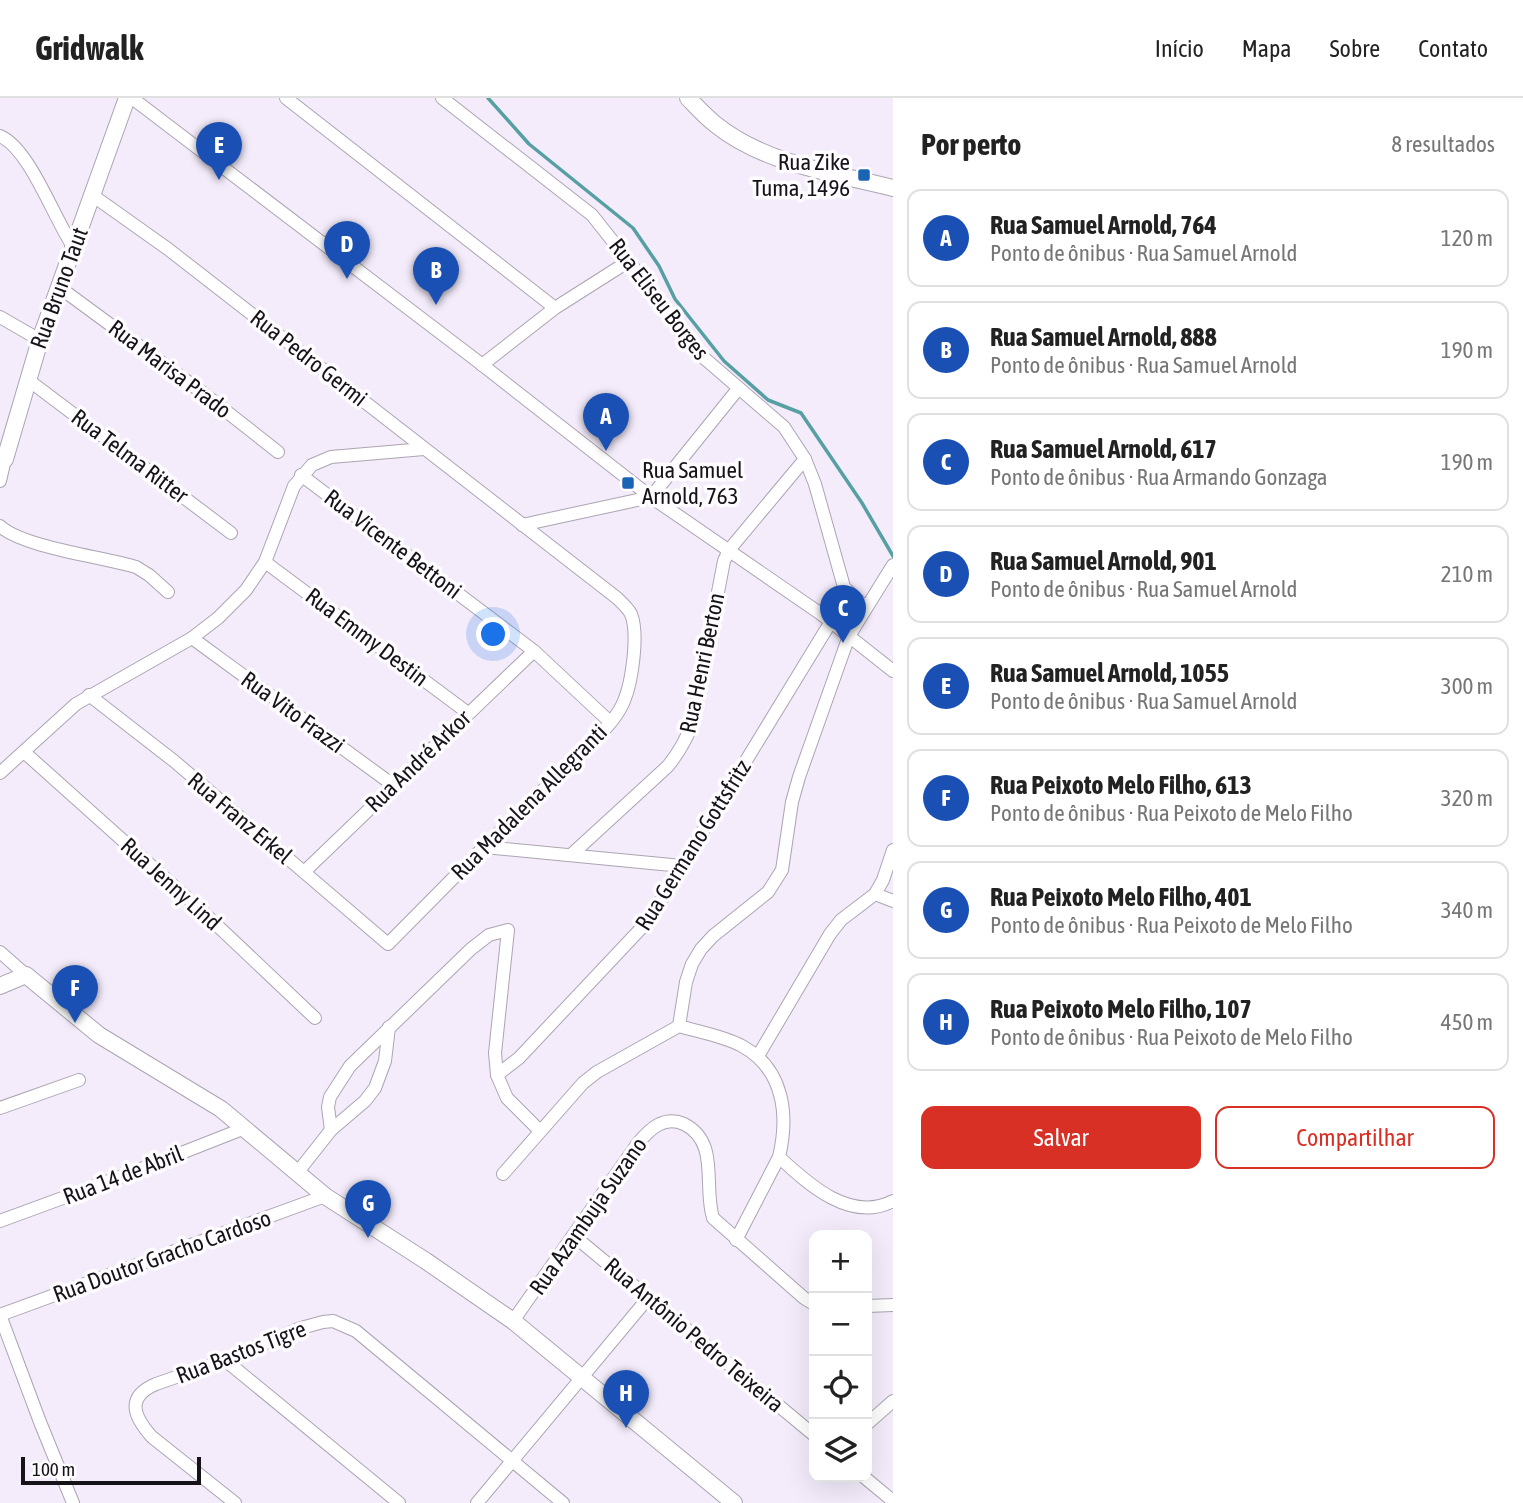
<!DOCTYPE html>
<html lang="pt">
<meta charset="utf-8">
<style>
:root{--surface:#fff;--page:#f6f6f6;--text:#222;--muted:#767676;--line:#e0e0e0;--accent:#d93025}
body{margin:0;font-family:"Asap Condensed",sans-serif;background:var(--page);color:var(--text)}
.controls{position:absolute;right:21px;bottom:21px;display:grid;overflow:hidden;border-radius:14px;box-shadow:0 7px 28px #0002}
.controls button{width:63px;height:63px;display:grid;place-items:center;padding:0;border:0;border-bottom:2px solid var(--line);background:var(--surface);color:var(--text);font:35px sans-serif}
.scale{position:absolute;left:21px;bottom:18px;width:180px;box-sizing:border-box;padding-left:7px;border:4px solid #161318;border-top:0;font-size:19px;line-height:24px;white-space:nowrap;color:#161318;-webkit-text-stroke:5px #fefcff;paint-order:stroke}
.you{position:absolute;left:494px;top:537px;width:24px;height:24px;margin:-18px;border:5px solid #fff;border-radius:50%;background:#1a73e8;box-shadow:0 0 0 10px #1a73e833}
.badge{display:grid;place-items:center;width:46px;height:46px;border-radius:50%;background:var(--accent);color:#fff;font-size:23px;font-weight:700}
.pin{position:absolute;translate:-50% -58px;filter:drop-shadow(0 2px 4px #0008)}
.pin::after{content:'';position:absolute;top:37px;width:24px;height:21px;background:inherit;clip-path:polygon(0 0,100% 0,50% 100%)}
.list{margin:0;padding:0;list-style:none}
h2{display:flex;justify-content:space-between;align-items:center;height:91px;margin:0;padding:0 28px;font-size:30px}
h2 small{font-size:23px;font-weight:400;color:var(--muted)}
.list li{display:grid;grid-template-columns:46px 1fr auto;gap:21px;align-items:center;box-sizing:border-box;height:98px;margin:0 14px 14px;padding:0 14px;border:2px solid var(--line);border-radius:14px}
.list b{display:block;font-size:26px;white-space:nowrap}
.list p{margin:0;font-size:23px;white-space:nowrap;color:var(--muted)}
.list em{font-size:23px;font-style:normal;color:var(--muted)}
.actions{display:flex;gap:14px;padding:21px 28px}
.actions a{flex:1;padding:16px 0;border:2px solid var(--accent);border-radius:14px;text-align:center;font-size:24px;color:var(--accent)}
.actions .main{background:var(--accent);color:#fff}
.icon{flex:none;width:38px;height:38px;fill:none;stroke:currentColor;stroke-width:2;stroke-linecap:round;stroke-linejoin:round}
.map{position:relative;flex:none;width:893px;height:1405px;overflow:hidden}
header{display:flex;align-items:center;gap:42px;box-sizing:border-box;height:98px;padding:0 35px;background:var(--surface);border-bottom:2px solid var(--line)}
header strong{font-size:33px}
nav{display:flex;gap:38px;margin-inline-start:auto;font-size:24px}
main{display:flex}
aside{flex:1;background:var(--surface)}
.map>svg:first-child{display:block}
</style>
<header>
<strong>Gridwalk</strong>
<nav><a>Início</a><a>Mapa</a><a>Sobre</a><a>Contato</a></nav>
</header>
<main>
<div class="map">
<svg width="893" height="1405" viewBox="0 0 893 1405">
<rect width="100%" height="100%" fill="#f4ecfb"/>
<g fill="none" stroke-linecap="round" stroke-linejoin="round">
<!-- stream -->
<path stroke="#569fa3" stroke-width="3.5" d="M488,0l41,46 104,84 26,38 16,33 49,62 44,39 33,13 61,90 31,53"/>
<!-- minor casing -->
<g stroke="#aca4b2" stroke-width="14">
<g id="minor">
<path d="M132,0l344,262 175,137 170,117 72,57"/>
<path d="M286,0l269,210"/>
<path d="M442,0l150,117 57,72 40,58 95,82 21,32 10,25 29,103 21,20"/>
<path d="M0,38c30,13 54,83 74,112"/>
<path d="M59,189l144,106 75,59"/>
<path d="M0,219l40,23"/>
<path d="M482,267l73,-57 74,-47"/>
<path d="M27,281l204,154"/>
<path d="M301,377l233,176 76,71"/>
<path d="M0,383l5,-22"/>
<path d="M522,427l129,-28 87,-108"/>
<path d="M0,428c22,21 103,31 136,41l13,8 19,17"/>
<path d="M265,464l203,151"/>
<path d="M192,540l201,147"/>
<path d="M89,597l85,66 214,183 96,-97 110,-106c11,-12 24,-25 30,-40 8,-19 15,-67 7,-87 -3,-6 -9,-11 -14,-16l-449,-349 -76,-54"/>
<path d="M24,654l180,161 111,105"/>
<path d="M0,675l76,-69 116,-66 26,-20 28,-28 19,-28 29,-76 18,-21 19,-8 93,-8"/>
<path d="M484,749l198,19"/>
<path d="M571,757l97,-89c12,-15 19,-27 25,-45l31,-160 5,-11 76,-91"/>
<path d="M304,774l230,-221"/>
<path d="M875,796l8,-14 10,-30"/>
<path d="M0,854l26,23"/>
<path d="M679,928l7,-44 6,-18 9,-15 12,-13 55,-44 14,-22 10,-68 7,-25 50,-141 44,-71"/>
<path d="M758,958l72,-122 11,-14 34,-26 18,7"/>
<path d="M497,977l10,23 33,33"/>
<path d="M0,1010l79,-28"/>
<path d="M331,1032l-3,-23 2,-10 20,-31 121,-117 18,-14 19,-5 -13,123 2,22 22,-17 129,-137 176,-288 7,-11 25,-21"/>
<path d="M297,1075l34,-43 34,-29 10,-13 10,-27 4,-34"/>
<path d="M503,1076l80,-91 14,-11 82,-46c20,6 45,10 63,20 42,23 47,69 37,111 30,28 72,66 114,44"/>
<path d="M0,1123l128,-47 117,-46"/>
<path d="M574,1138l240,199"/>
<path d="M736,1142l43,-83"/>
<path d="M867,1208l26,-1"/>
<path d="M0,1217l325,-119"/>
<path d="M0,1217l40,107 33,81"/>
<path d="M513,1223l125,-178c12,-14 26,-28 46,-19 36,18 19,62 29,94l91,80 10,6"/>
<path d="M225,1262l174,143"/>
<path d="M867,1326l26,-23"/>
<path d="M864,1379l29,24"/>
<path d="M235,1405l-83,-66c-18,-20 -27,-40 4,-53l69,-24 76,-32 22,-6 10,-1 23,10 207,172"/>
<path d="M477,1405l172,-206"/>
</g>
</g>
<!-- tertiary casing -->
<g stroke="#aca4b2" stroke-width="18">
<g id="tertiary">
<path d="M688,0c9,9 18,19 27,26 49,40 119,49 178,64"/>
<path d="M0,362l5,-1 35,-119 87,-242"/>
<path d="M0,888l26,-11 73,60 122,74 104,87 101,65 87,60 221,182"/>
</g>
</g>
<!-- minor -->
<use href="#minor" stroke="#fff" stroke-width="12"/>
<!-- tertiary -->
<use href="#tertiary" stroke="#fff" stroke-width="16"/>
</g>
<!-- markers -->
<g fill="#1965b4" stroke="#fefcff" stroke-width="2.5">
<rect x="857" y="70" width="14" height="14" rx="3.5"/>
<rect x="621" y="378" width="14" height="14" rx="3.5"/>
</g>
<g text-anchor="middle" stroke-width="7" stroke-linejoin="round" paint-order="stroke">
<!-- poi labels -->
<g font-size="23" fill="#161318" stroke="#fefcff" text-anchor="end">
<text x="850" y="72">Rua Zike<tspan x="850" dy="26">Tuma, 1496</tspan></text>
<text x="642" y="380" text-anchor="start">Rua Samuel<tspan x="642" dy="26">Arnold, 763</tspan></text>
</g>
<!-- street labels -->
<g font-size="23" fill="#161318" stroke="#fefcff">
<text transform="translate(59 190) rotate(-70)" y="8">Rua Bruno Taut</text>
<text transform="translate(659 201) rotate(52)" y="8">Rua Eliseu Borges</text>
<text transform="translate(309 260) rotate(38)" y="8">Rua Pedro Germi</text>
<text transform="translate(170 271) rotate(37)" y="8">Rua Marisa Prado</text>
<text transform="translate(130 358) rotate(37)" y="8">Rua Telma Ritter</text>
<text transform="translate(393 446) rotate(37)" y="8">Rua Vicente Bettoni</text>
<text transform="translate(367 539) rotate(37)" y="8">Rua Emmy Destin</text>
<text transform="translate(702 565) rotate(-78)" y="8">Rua Henri Berton</text>
<text transform="translate(293 614) rotate(36)" y="8">Rua Vito Frazzi</text>
<text transform="translate(418 663) rotate(-44)" y="8">Rua André Arkor</text>
<text transform="translate(529 704) rotate(-45)" y="8">Rua Madalena Allegranti</text>
<text transform="translate(240 720) rotate(40)" y="8">Rua Franz Erkel</text>
<text transform="translate(693 747) rotate(-58)" y="8">Rua Germano Gottsfritz</text>
<text transform="translate(171 786) rotate(42)" y="8">Rua Jenny Lind</text>
<text transform="translate(123 1077) rotate(-21)" y="8">Rua 14 de Abril</text>
<text transform="translate(588 1118) rotate(-55)" y="8">Rua Azambuja Suzano</text>
<text transform="translate(162 1158) rotate(-20)" y="8">Rua Doutor Gracho Cardoso</text>
<text transform="translate(694 1237) rotate(40)" y="8">Rua Antônio Pedro Teixeira</text>
<text transform="translate(241 1254) rotate(-21)" y="8">Rua Bastos Tigre</text>
</g>
</g>
</svg>
<div class="controls">
<button>+</button>
<button>−</button>
<button><svg class="icon" aria-label="locate" viewBox="0 0 24 24"><circle cx="12" cy="12" r="6"/><path d="M12 2v4M12 18v4M2 12h4M18 12h4"/></svg></button>
<button><svg class="icon" aria-label="layers" viewBox="0 0 24 24"><path d="M12 4l9 5-9 5-9-5zM3 14l9 5 9-5"/></svg></button>
</div>
<div class="scale">100 m</div>
<div class="you"></div>
<div class="pin badge" style="left:606px;top:353px;background:#1a4fb4">A</div>
<div class="pin badge" style="left:436px;top:207px;background:#1a4fb4">B</div>
<div class="pin badge" style="left:843px;top:545px;background:#1a4fb4">C</div>
<div class="pin badge" style="left:347px;top:181px;background:#1a4fb4">D</div>
<div class="pin badge" style="left:219px;top:82px;background:#1a4fb4">E</div>
<div class="pin badge" style="left:75px;top:925px;background:#1a4fb4">F</div>
<div class="pin badge" style="left:368px;top:1140px;background:#1a4fb4">G</div>
<div class="pin badge" style="left:626px;top:1330px;background:#1a4fb4">H</div>
</div>
<aside>
<h2>Por perto<small>8 resultados</small></h2>
<ul class="list">
<li><span class="badge" style="background:#1a4fb4">A</span><div><b>Rua Samuel Arnold, 764</b><p>Ponto de ônibus · Rua Samuel Arnold</p></div><em>120 m</em></li>
<li><span class="badge" style="background:#1a4fb4">B</span><div><b>Rua Samuel Arnold, 888</b><p>Ponto de ônibus · Rua Samuel Arnold</p></div><em>190 m</em></li>
<li><span class="badge" style="background:#1a4fb4">C</span><div><b>Rua Samuel Arnold, 617</b><p>Ponto de ônibus · Rua Armando Gonzaga</p></div><em>190 m</em></li>
<li><span class="badge" style="background:#1a4fb4">D</span><div><b>Rua Samuel Arnold, 901</b><p>Ponto de ônibus · Rua Samuel Arnold</p></div><em>210 m</em></li>
<li><span class="badge" style="background:#1a4fb4">E</span><div><b>Rua Samuel Arnold, 1055</b><p>Ponto de ônibus · Rua Samuel Arnold</p></div><em>300 m</em></li>
<li><span class="badge" style="background:#1a4fb4">F</span><div><b>Rua Peixoto Melo Filho, 613</b><p>Ponto de ônibus · Rua Peixoto de Melo Filho</p></div><em>320 m</em></li>
<li><span class="badge" style="background:#1a4fb4">G</span><div><b>Rua Peixoto Melo Filho, 401</b><p>Ponto de ônibus · Rua Peixoto de Melo Filho</p></div><em>340 m</em></li>
<li><span class="badge" style="background:#1a4fb4">H</span><div><b>Rua Peixoto Melo Filho, 107</b><p>Ponto de ônibus · Rua Peixoto de Melo Filho</p></div><em>450 m</em></li>
</ul>
<div class="actions"><a class="main">Salvar</a><a>Compartilhar</a></div>
</aside>
</main>
